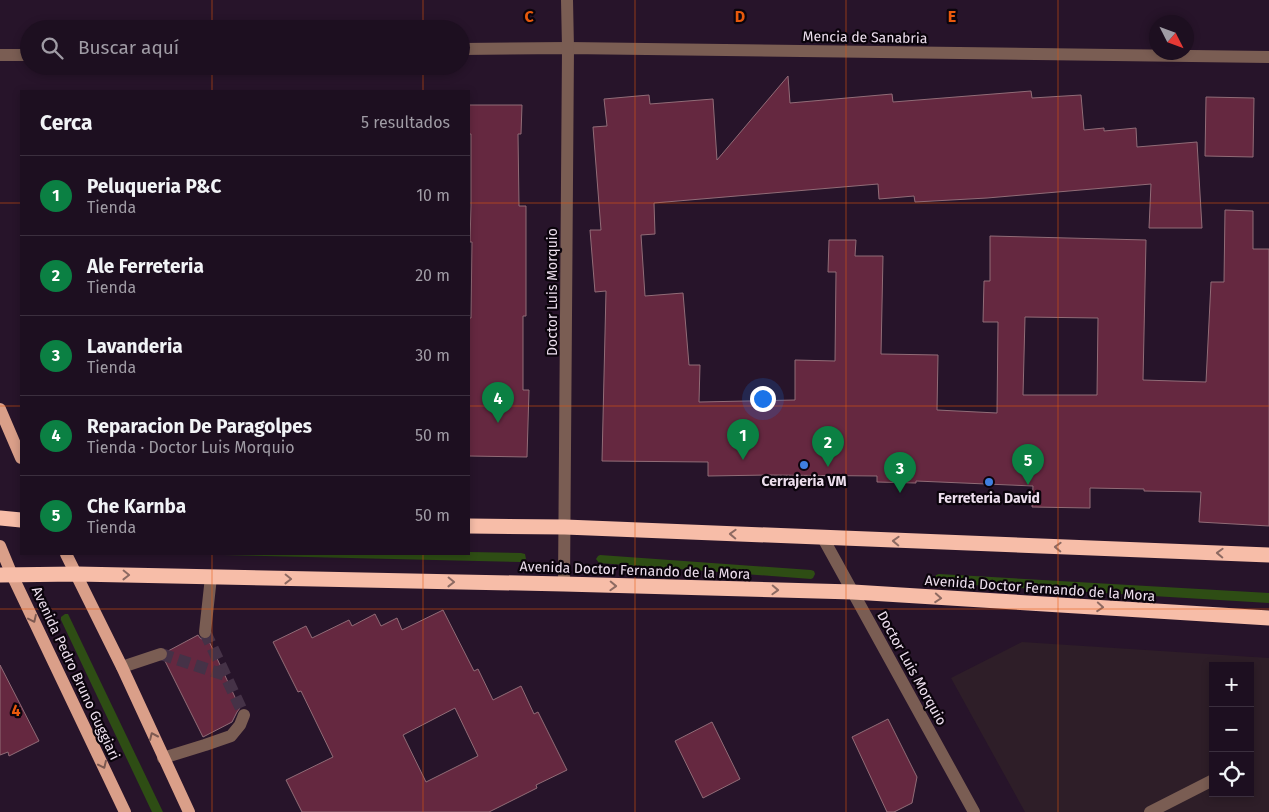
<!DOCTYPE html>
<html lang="es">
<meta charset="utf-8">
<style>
:root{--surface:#1d0f20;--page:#251829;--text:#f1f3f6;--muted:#a09ca5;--line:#3b2f3e;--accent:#0b8043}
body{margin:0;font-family:"Fira Sans",sans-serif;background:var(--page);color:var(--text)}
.controls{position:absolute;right:15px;bottom:15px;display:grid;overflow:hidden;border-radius:0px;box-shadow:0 2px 8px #0003}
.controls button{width:45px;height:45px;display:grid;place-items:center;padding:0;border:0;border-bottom:1px solid var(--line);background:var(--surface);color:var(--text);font:25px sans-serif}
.compass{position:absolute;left:1149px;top:15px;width:45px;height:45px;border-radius:50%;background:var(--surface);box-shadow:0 2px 8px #0003;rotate:132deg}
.you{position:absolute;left:762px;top:398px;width:18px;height:18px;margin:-12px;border:4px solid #fff;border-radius:50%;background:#1a73e8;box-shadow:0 0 0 8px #1a73e833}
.badge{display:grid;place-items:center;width:32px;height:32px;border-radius:50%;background:var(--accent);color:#fff;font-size:16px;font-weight:700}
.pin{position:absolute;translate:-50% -41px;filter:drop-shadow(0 1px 2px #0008)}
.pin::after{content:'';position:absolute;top:26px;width:18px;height:15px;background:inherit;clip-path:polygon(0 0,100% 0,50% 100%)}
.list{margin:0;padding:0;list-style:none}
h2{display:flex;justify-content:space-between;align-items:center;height:65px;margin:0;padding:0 20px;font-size:21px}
h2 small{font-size:16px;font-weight:400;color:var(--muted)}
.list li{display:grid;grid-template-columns:32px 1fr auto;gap:15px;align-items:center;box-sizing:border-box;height:80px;padding:0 20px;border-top:1px solid var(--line)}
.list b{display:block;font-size:19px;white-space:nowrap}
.list p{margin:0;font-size:16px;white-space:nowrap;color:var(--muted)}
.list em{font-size:16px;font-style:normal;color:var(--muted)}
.icon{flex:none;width:28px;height:28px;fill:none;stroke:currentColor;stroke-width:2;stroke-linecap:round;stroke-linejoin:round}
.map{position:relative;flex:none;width:1269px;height:812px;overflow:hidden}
.search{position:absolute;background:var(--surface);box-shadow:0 2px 8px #0003;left:20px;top:20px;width:450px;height:55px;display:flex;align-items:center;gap:12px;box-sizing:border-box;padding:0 18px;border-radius:28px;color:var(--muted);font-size:19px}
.panel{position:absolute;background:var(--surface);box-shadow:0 2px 8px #0003;left:20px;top:90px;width:450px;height:465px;border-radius:0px}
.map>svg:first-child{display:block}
</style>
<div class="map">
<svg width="1269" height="812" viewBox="0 0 1269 812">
<rect width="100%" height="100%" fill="#27142a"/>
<!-- industrial -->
<path fill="#2e1e28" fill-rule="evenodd" d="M1022,642l247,16v154h-244l-74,-134zM1213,666h37v127h-37z"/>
<!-- green -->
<g fill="#2e4d14">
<path d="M469,552l52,1 4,1 1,5 -5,3 -340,-8h288z"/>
<path d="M600,555l211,15 3,1 1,3 -2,4 -2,1 -212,-16 -3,-4 2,-3z"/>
<path d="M939,574l330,19v10l-331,-20 -4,-4 2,-4z"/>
<path d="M65,614h3l1,2 94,196h-11l-91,-192v-3z"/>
</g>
<!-- building -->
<g fill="#652840" stroke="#916c77" fill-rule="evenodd">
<path d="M788,76l2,27 102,-9 1,8 138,-11 1,7 49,-3 3,35 20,-2v3l32,-3 1,19 60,-5 5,86h-53l2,-44 -164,14 -72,4 -1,-6 -35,3 -1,-15 -224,19 1,31 -14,1 4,61 38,-3 6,72h11l-1,37 96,-2v-40l40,1 1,-89h-8l1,-32h27l-1,16h28l-2,98 57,1 -1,55 60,3 1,-91h-15l1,-41h6v-45l156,4 -3,140 63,2 5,-100h13l1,-72 28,1v38h16v277l-70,-4 2,-30 -57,-1v-2l-54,-1v20l-58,-1 1,-21 -117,-5v2l-39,-1v-6l-108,-1 -61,1v-14l-106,-1 4,-170 -11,1 -5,-62h11l-8,-103 14,-1 -3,-27 45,-4 1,9 63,-5 4,61zM1025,317l73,1 -1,77h-74z"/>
<path d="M1206,97l48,1 -1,59 -48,-1z"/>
<path d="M469,105h53l-1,29h-3l1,72h7v110h-3v74h6l-2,67 -58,-1v-138h2l1,-76h-2l1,-36v-72h-2z"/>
<path d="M443,610l31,61 4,-2 15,31 28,-14 13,28 4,-2 29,58 -31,15 1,3 -48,24h-187l-16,-32 47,-23 -32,-66 -3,1 -25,-50 33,-16 6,12 37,-18 3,6 23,-12 6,12 16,-8 5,12zM455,708l23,48 -52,26 -23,-47z"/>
<path d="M198,635l2,3 4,2 4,-1 32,69 -3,4 -5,10 -29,15 -38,-76 4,-5 -1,-5z"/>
<path d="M0,665l39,76 -30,15 -1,-4 -8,3z"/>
<path d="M888,719l29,58 -5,26 -18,9h-7l-35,-75z"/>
<path d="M712,722l28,57 -37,19 -28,-57z"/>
</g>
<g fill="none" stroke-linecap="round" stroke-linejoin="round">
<!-- minor-tunnel -->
<g stroke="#453247" stroke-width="12" stroke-dasharray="12 6" stroke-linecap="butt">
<path d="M205,632l39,83"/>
<path d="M161,654l64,21"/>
</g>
<!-- minor -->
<g stroke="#7a5d53" stroke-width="12">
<path d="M461,49l107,-1 701,9"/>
<path d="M0,55h29"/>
<path d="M823,538l151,274"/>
<path d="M564,584l4,-536 -1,-48"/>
<path d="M205,632l6,-55"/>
<path d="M122,667l39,-13"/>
<path d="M163,758l42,-13 26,-9 9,-11 4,-10"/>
<path d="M1150,812l63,-32"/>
</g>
<!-- major -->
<g stroke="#da9f89" stroke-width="12">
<path d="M0,409l21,49"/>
<path d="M0,546l12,29 113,237"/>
<path d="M66,554l56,113 67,145"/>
</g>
<!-- highway -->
<g stroke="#f7bda8" stroke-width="15">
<path d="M0,518l21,2"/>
<path d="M469,526l96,1 704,28"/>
<path d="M0,575l77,-1 487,10 289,8 416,26"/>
</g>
</g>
<!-- one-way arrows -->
<defs><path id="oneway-chevron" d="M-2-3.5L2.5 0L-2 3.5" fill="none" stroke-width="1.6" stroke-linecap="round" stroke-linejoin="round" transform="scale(1.25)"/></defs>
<g stroke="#8d6a62">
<use href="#oneway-chevron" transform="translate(733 534) rotate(-178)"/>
<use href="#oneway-chevron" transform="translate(896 541) rotate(-178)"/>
<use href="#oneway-chevron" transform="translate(1058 547) rotate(-178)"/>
<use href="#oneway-chevron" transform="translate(1220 553) rotate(-178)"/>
<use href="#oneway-chevron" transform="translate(126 575) rotate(1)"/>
<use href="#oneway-chevron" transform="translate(288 579) rotate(1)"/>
<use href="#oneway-chevron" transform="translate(451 582) rotate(1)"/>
<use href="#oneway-chevron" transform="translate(613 586) rotate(2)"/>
<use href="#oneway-chevron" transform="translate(775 590) rotate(2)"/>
<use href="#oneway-chevron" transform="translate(938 598) rotate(4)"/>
<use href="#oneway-chevron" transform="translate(1100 607) rotate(4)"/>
</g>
<g stroke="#7d5951">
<use href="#oneway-chevron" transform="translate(33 619) rotate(65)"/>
<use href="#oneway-chevron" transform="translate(153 736) rotate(-114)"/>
<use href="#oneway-chevron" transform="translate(103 765) rotate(65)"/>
</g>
<!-- grid -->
<path fill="none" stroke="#e8590c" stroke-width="1" stroke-opacity="0.55" d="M212,0v29M423,0v29M635,0v812M846,0v812M1058,0v812M212,66v25M423,66v25M0,203h21M469,203h800M0,406h21M469,406h800M212,554v258M423,554v258M0,609h1269"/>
<!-- markers -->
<g fill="#3f7fe0" stroke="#0b040c" stroke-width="2">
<circle cx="804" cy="465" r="5"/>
<circle cx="989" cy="482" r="5"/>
</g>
<g text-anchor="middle" stroke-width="4.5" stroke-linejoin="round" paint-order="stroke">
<!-- street labels -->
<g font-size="14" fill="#ecdeed" stroke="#0b040c">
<text transform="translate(865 37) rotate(1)" y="5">Mencia de Sanabria</text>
<text transform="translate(552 292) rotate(-90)" y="5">Doctor Luis Morquio</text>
<text transform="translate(635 570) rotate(2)" y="5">Avenida Doctor Fernando de la Mora</text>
<text transform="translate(1040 588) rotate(4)" y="5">Avenida Doctor Fernando de la Mora</text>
<text transform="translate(912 668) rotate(61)" y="5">Doctor Luis Morquio</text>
<text transform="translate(76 673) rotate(65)" y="5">Avenida Pedro Bruno Guggiari</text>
</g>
<!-- poi labels -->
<g font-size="14" font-weight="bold" fill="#ecdeed" stroke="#0b040c">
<text x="804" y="486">Cerrajeria VM</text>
<text x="989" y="503">Ferreteria David</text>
</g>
</g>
<g font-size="16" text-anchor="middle" font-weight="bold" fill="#e8590c" stroke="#0b040c" stroke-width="4.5" stroke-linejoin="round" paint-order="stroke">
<text x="529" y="22">C</text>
<text x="740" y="22">D</text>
<text x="952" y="22">E</text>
<text x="16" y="716">4</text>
</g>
</svg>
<div class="controls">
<button>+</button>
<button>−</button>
<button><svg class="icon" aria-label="locate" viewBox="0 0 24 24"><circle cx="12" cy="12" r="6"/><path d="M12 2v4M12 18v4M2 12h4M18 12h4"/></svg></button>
</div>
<svg class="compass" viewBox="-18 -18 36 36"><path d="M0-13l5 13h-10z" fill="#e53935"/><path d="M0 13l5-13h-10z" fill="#a09ca5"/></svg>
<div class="you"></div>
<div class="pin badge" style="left:743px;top:460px">1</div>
<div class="pin badge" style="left:828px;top:467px">2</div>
<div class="pin badge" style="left:900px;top:493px">3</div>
<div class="pin badge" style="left:498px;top:423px">4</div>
<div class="pin badge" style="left:1028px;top:485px">5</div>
<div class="search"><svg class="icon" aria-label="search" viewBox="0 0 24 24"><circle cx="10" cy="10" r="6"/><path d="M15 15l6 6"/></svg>Buscar aquí</div>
<section class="panel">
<h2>Cerca<small>5 resultados</small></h2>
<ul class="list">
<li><span class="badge">1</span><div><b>Peluqueria P&amp;C</b><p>Tienda</p></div><em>10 m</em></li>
<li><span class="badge">2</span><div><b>Ale Ferreteria</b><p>Tienda</p></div><em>20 m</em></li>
<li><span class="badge">3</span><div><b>Lavanderia</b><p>Tienda</p></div><em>30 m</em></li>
<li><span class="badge">4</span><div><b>Reparacion De Paragolpes</b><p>Tienda · Doctor Luis Morquio</p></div><em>50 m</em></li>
<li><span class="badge">5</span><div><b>Che Karnba</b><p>Tienda</p></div><em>50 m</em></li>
</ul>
</section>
</div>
